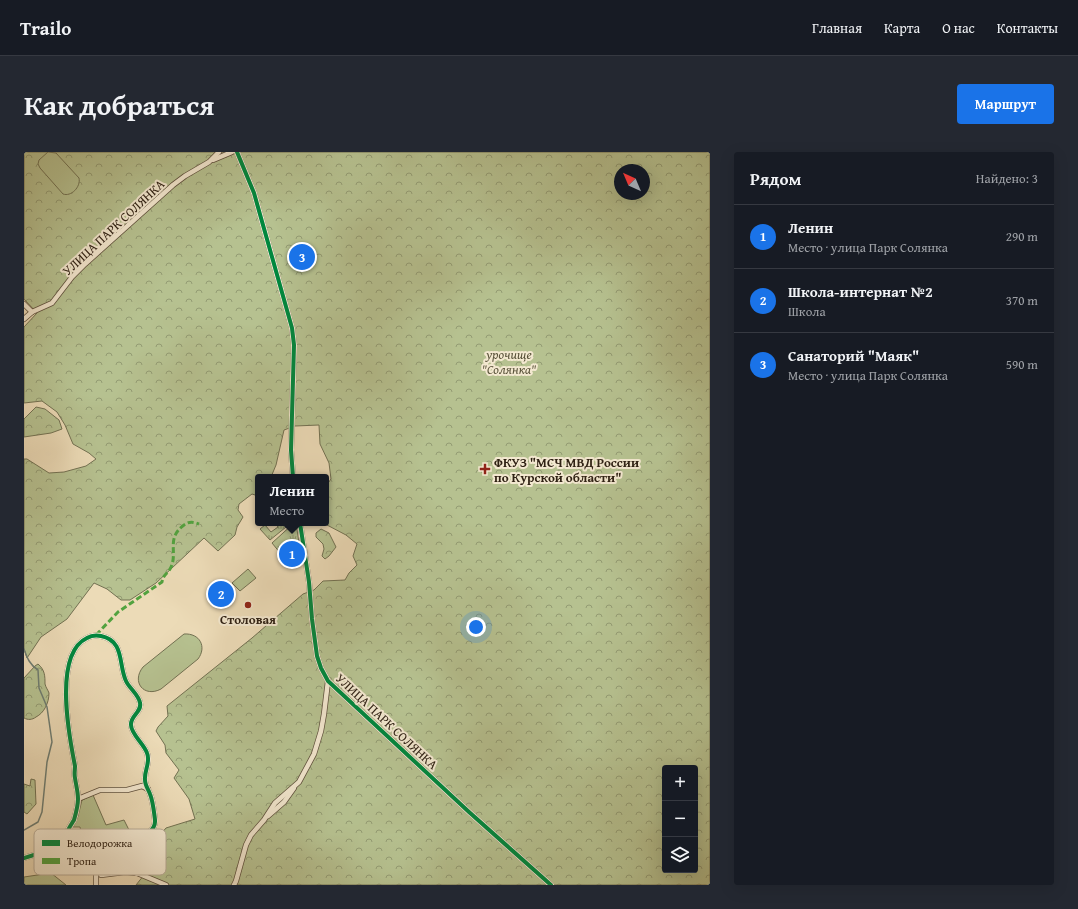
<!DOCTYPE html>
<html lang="ru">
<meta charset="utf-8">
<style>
:root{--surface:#171b24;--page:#242831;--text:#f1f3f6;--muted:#9ea1a6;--line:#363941;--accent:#1a73e8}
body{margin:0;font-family:"Gentium Book Plus",serif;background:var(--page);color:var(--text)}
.controls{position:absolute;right:12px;bottom:12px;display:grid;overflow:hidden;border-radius:4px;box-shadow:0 4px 16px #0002}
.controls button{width:36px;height:36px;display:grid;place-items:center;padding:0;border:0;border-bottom:1px solid var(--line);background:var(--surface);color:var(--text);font:20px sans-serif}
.compass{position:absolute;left:590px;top:12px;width:36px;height:36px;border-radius:50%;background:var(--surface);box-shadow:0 4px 16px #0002;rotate:316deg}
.you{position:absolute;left:452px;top:475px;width:14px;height:14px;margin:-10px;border:3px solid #fff;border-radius:50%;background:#1a73e8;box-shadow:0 0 0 6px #1a73e833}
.badge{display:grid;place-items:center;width:26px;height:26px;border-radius:50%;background:var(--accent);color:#fff;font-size:13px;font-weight:700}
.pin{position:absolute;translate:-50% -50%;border:2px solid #fff;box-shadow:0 1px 4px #0006}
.popup{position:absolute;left:231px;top:322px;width:74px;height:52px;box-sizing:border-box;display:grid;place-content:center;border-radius:4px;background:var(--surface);filter:drop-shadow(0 1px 3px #0005);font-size:13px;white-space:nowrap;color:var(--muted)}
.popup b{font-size:15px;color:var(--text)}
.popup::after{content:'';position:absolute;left:50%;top:100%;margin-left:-8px;border:8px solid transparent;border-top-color:var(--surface)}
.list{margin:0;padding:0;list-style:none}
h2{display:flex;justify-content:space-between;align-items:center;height:52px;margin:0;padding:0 16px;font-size:17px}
h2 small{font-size:13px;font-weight:400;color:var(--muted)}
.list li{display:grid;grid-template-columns:26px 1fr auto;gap:12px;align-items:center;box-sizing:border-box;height:64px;padding:0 16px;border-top:1px solid var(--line)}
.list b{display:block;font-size:15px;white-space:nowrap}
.list p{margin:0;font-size:13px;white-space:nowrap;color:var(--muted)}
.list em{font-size:13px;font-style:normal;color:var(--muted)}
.icon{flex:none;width:22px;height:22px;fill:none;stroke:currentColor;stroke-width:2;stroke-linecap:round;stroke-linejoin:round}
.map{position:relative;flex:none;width:686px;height:733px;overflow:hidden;border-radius:4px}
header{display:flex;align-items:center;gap:24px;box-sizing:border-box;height:56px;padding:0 20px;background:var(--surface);border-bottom:1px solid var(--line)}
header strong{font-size:19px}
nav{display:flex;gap:22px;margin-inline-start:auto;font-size:14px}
.intro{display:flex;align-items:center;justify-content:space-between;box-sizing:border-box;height:96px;padding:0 24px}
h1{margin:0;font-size:28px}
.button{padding:10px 18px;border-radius:4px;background:var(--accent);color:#fff;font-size:14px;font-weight:700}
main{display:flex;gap:24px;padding:0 24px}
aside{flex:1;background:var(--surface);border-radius:4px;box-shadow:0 4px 16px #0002}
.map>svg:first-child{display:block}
</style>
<header>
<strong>Trailo</strong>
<nav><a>Главная</a><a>Карта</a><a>О нас</a><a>Контакты</a></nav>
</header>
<div class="intro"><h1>Как добраться</h1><a class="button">Маршрут</a></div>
<main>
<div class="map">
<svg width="686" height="733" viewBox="0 0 686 733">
<defs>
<pattern id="grass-tufts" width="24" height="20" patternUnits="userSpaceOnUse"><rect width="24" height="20" fill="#b6c190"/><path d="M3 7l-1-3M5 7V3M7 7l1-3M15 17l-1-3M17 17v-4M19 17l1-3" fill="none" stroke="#949c74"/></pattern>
<pattern id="forest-crowns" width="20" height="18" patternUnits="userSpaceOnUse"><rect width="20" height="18" fill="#b6c190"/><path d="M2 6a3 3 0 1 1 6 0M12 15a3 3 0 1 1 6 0" fill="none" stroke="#949c74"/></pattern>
</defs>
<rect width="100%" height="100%" fill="#ecdbb7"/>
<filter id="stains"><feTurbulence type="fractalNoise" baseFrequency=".005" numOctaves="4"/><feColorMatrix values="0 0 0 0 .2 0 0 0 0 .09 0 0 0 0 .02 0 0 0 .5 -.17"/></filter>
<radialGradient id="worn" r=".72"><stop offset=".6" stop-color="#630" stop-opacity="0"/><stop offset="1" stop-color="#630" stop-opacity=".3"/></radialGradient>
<!-- grass -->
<g fill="url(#grass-tufts)" stroke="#727152">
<path d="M251,371h16l-21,17 -10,-11 5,-4 6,7 7,-5z"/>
<path d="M270,371h2l6,40 -12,2 -18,-22z"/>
</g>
<!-- forest -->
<g fill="url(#forest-crowns)" stroke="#727152" fill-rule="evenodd">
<path d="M0,0h686v733h-574l12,-15 -5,-12 1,-18 11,1 11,-13 29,-9 -6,-20 -15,-21 5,-8 -13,-17 -1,-8 -9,-14 2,-4 10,-11 -1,-10 85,-68 51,-44 11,-4 9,-9 22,-1 4,-7 8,-8 -4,-9 4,-12 -11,-9 -19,-10 -1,-5v-34l5,-7 -2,-16 -9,-19 -1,-19 -24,1 -11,4 -8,35 -5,12h-13v19l-6,-2 -13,10 -1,6 5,7 -6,10 -2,8 -17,16 -14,-13 -48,45 -26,17h-9l-14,-11 -13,-6 -27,36 -26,18 -14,21 -3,-9v-190h3l22,14 15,-1 22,-6 10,-7 -7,-6 -16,-9 -8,-19 -8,-13 -15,-11 -18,2v-76l13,-14 -13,-14zM596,18h24v24h-24zM641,616h30v102h-30z"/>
<path d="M12,255l9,2 14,11 3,9 -11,4 -27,4v-18z"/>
<path d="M297,377l8,4 7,14 -7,9 -4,3 -3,-3 2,-7 -1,-5 -7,-7v-4z"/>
<path d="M14,512c7,6 7,12 7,20 1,4 3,6 4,9 0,10 -5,20 -13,24 -4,3 -8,3 -12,1v-40l11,-12z"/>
<path d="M7,627l4,1 1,24 -9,10 -3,-2v-28l6,2z"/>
</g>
<!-- garden -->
<g fill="#b6c190" stroke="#727152">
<path d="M24,0l8,1 23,25c2,9 -8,19 -16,16l-23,-26 -2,-4 1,-4z"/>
<path d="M224,417l8,9 -16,13 -8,-8z"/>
<path d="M160,482c16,-1 23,13 14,25l-37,30c-17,9 -30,-7 -18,-22z"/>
<path d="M69,643l13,30 18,-5 11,22 -5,5 -21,11 -5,-7 -17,9 -7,-33h-7l5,-11 4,-16z"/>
<path d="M27,721l15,12h-42v-8z"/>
</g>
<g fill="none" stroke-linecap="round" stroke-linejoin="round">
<!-- stream -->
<path stroke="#6f7d72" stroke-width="1.5" d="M0,497c3,9 6,16 14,21l1,18 8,19 5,35 -5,20 -5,50 -4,10 -14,8"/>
<!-- street casing -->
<g stroke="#5e503d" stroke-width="6">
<g id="street">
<path d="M213,0l17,41 38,135 2,17 -3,105 2,27"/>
<path d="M189,8l19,-8"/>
<path d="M0,152l8,8"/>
<path d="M0,167l8,-7 20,-9 20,-26 13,-13 88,-79 12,-9 24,-14 10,-10"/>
<path d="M276,371l9,59 3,37 5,37 4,12 7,13 141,131 82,73"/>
<path d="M54,647l22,-9h27l15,-4 6,3"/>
<path d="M244,664l16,-14 10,-14"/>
<path d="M39,705l21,10 14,4 3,4 24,-3 12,1 29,12"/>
<path d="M0,706l13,-4 10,-6 5,1 11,8c1,-7 1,-14 3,-21 1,-6 5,-11 8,-16 2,-7 4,-14 4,-21 0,-7 -2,-14 -3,-21 -1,-4 0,-8 0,-12 -6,-30 -22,-112 12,-128 5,-3 9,-3 14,-2 24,5 17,28 25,45 3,7 13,14 14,22 2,9 -10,13 -9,22 0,9 13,19 16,28 4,9 -3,17 -2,27 0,5 3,9 5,14 3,7 4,18 5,26 1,10 -9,13 -12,20 -1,3 -1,7 -2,9 -2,9 -5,14 -4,24"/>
<path d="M72,719v14"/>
<path d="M210,733l2,-4 10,-36 5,-10 13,-15 11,-17 24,-21 15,-28 7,-23 3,-17 4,-33"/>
</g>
</g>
<!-- street -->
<use href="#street" stroke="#f3e8d0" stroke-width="4.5"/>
<!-- quiet -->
<path stroke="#52a23f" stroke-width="3" stroke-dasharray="6 3" stroke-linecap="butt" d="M72,483l22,-23 44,-30c1,-7 5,-8 8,-13 9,-16 -5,-30 14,-44 5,-4 10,-3 15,-1"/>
<!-- cycleway casing -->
<g stroke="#f3e8d0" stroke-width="6">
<g id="cycleway">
<path d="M213,0l17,41 38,135 2,17 -3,105 2,27"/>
<path d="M276,371l9,59 3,37 5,37 4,12 7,13 141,131 82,73"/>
<path d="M0,706l13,-4 10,-6 5,1 11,8c1,-7 1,-14 3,-21 1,-6 5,-11 8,-16 2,-7 4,-14 4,-21 0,-7 -2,-14 -3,-21 -1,-4 0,-8 0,-12 -6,-30 -22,-112 12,-128 5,-3 9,-3 14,-2 24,5 17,28 25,45 3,7 13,14 14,22 2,9 -10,13 -9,22 0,9 13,19 16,28 4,9 -3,17 -2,27 0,5 3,9 5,14 3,7 4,18 5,26 1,10 -9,13 -12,20 -1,3 -1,7 -2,9 -2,9 -5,14 -4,24"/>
</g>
</g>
<!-- cycleway -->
<use href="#cycleway" stroke="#00873e" stroke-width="4"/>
</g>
<!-- markers -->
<g fill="#8f2418" stroke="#f3e8d0" stroke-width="1.5">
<path d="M459 311h4v4h4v4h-4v4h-4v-4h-4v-4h4z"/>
<circle cx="224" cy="453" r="4"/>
</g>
<g text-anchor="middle" stroke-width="4" stroke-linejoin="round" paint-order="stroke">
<!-- street labels -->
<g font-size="13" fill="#2f2114" stroke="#f3e8d0">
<text transform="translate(89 75) rotate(-43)" y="5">УЛИЦА ПАРК СОЛЯНКА</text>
<text transform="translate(363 569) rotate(43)" y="5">УЛИЦА ПАРК СОЛЯНКА</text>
</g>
<!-- park labels -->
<g font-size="13" font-style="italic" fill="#585139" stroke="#f3e8d0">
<text x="485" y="207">урочище<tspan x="485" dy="15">"Солянка"</tspan></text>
</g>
<!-- poi labels -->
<g font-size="13" font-weight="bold" fill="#2f2114" stroke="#f3e8d0" text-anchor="start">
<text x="470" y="315">ФКУЗ "МСЧ МВД России<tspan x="470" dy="15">по Курской области"</tspan></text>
<text x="224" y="472" text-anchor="middle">Столовая</text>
</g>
</g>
<!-- legend -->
<rect x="10" y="677" width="132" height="46" rx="6" fill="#f3e8d0" stroke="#b8ac98" stroke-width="1"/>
<rect x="18" y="688" width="18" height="6" fill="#00873e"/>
<rect x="18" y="706" width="18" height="6" fill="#52a23f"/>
<g font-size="11" fill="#2f2114">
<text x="43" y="695">Велодорожка</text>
<text x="43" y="713">Тропа</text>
</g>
<rect width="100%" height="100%" filter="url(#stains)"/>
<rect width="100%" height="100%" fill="url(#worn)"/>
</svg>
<div class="controls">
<button>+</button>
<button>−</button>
<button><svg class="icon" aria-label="layers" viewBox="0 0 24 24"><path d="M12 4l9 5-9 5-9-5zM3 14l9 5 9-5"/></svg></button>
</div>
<svg class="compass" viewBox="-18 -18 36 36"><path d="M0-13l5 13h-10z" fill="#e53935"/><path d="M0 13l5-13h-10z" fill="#9ea1a6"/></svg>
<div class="you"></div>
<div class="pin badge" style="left:268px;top:402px">1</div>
<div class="popup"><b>Ленин</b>Место</div>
<div class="pin badge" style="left:197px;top:442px">2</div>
<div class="pin badge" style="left:278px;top:105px">3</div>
</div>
<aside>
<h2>Рядом<small>Найдено: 3</small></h2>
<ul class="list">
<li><span class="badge">1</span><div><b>Ленин</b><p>Место · улица Парк Солянка</p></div><em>290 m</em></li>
<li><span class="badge">2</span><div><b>Школа-интернат №2</b><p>Школа</p></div><em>370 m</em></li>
<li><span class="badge">3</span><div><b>Санаторий &quot;Маяк&quot;</b><p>Место · улица Парк Солянка</p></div><em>590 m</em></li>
</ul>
</aside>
</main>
